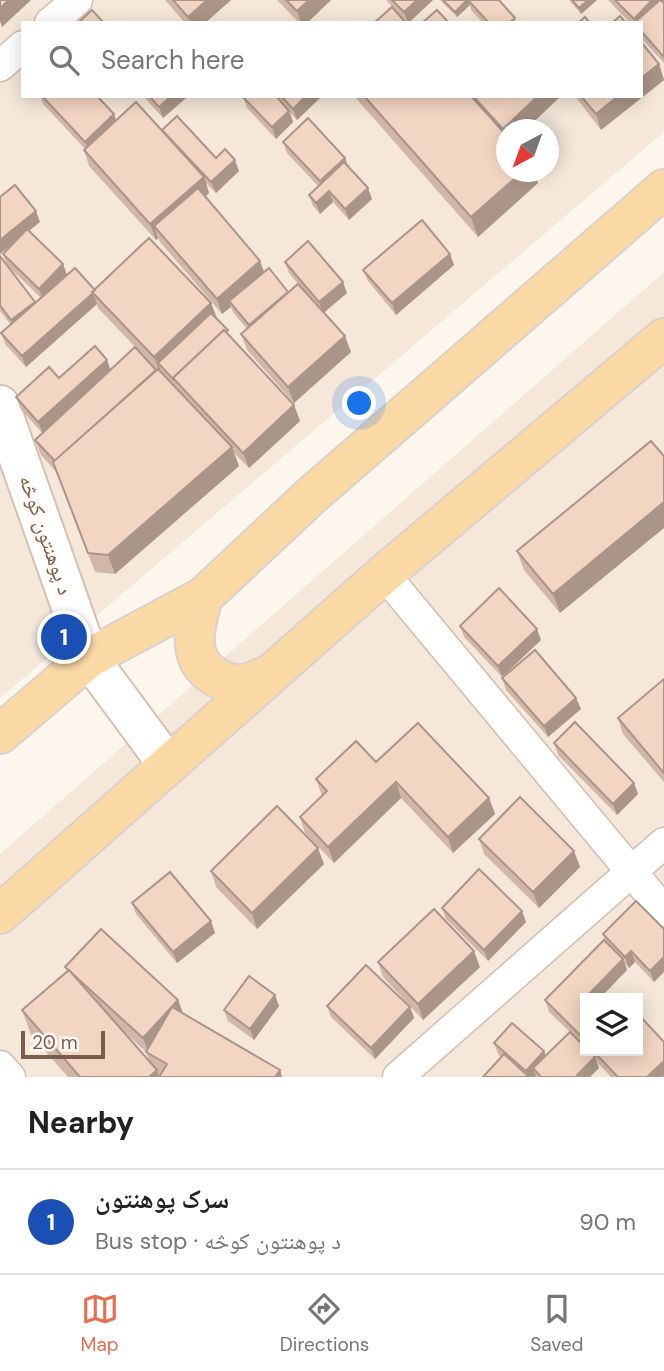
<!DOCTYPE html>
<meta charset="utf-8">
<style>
:root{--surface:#fff;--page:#f6f6f6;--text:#222;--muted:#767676;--line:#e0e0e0;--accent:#e76f51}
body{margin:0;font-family:"DM Sans","Noto Naskh Arabic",sans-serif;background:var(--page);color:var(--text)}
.controls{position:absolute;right:21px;bottom:21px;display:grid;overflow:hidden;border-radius:0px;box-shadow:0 4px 18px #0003}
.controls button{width:63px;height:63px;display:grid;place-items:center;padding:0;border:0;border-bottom:2px solid var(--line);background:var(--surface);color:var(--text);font:35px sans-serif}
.compass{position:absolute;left:496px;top:119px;width:63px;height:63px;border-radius:50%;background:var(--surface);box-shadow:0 4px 18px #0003;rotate:221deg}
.scale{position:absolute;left:21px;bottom:18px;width:84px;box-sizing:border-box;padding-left:7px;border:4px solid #7a5c4d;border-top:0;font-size:19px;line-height:24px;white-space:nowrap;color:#7a5c4d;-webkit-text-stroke:5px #fffaf3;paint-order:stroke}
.you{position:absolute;left:360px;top:404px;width:24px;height:24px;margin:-18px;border:5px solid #fff;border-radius:50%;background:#1a73e8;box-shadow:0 0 0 10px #1a73e833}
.badge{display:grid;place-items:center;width:46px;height:46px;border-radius:50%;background:var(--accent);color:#fff;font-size:23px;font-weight:700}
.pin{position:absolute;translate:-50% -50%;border:4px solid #fff;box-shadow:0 2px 7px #0006}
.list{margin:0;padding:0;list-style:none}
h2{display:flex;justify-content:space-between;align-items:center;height:91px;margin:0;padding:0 28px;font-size:30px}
h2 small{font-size:23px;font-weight:400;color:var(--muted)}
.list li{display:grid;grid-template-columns:46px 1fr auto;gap:21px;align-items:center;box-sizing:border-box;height:105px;padding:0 28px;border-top:2px solid var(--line)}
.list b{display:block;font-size:26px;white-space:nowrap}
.list p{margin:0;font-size:23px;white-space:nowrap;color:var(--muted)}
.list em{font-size:23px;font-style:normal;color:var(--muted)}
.icon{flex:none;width:38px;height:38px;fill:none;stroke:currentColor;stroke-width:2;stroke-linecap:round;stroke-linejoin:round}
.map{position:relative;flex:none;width:664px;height:1077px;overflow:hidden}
.search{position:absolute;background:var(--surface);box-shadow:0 4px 18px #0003;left:21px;right:21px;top:21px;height:77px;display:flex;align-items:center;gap:18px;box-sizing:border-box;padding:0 24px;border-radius:0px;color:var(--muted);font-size:26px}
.sheet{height:196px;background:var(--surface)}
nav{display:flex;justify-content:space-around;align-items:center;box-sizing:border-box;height:98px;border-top:2px solid var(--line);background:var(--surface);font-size:19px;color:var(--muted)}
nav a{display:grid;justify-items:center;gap:4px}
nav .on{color:var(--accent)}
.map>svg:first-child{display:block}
</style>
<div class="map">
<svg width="664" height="1077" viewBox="0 0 664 1077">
<rect width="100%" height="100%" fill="#fdf6ec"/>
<!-- residential -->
<g fill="#f5e8da" fill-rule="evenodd">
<path d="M0,0h664v132l-664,566zM23,23h618v73h-618zM506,130h42v42h-42z"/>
<path d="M664,272v805h-664v-223zM585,998h53v53h-53z"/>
</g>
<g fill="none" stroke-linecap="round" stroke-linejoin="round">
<!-- street casing -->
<g stroke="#d1beb0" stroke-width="33">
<g id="street">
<path d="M50,23l27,-23"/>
<path d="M0,66l23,-20"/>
<path d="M384,574l280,337"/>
<path d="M0,1066l10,11"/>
<path d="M398,1077l266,-234"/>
</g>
</g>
<!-- secondary casing -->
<g stroke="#d6c0b0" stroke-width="42">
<path id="secondary" d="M0,405l89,253 79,107"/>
</g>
<!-- primary casing -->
<g stroke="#dad1cd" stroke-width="42">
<g id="primary">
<path d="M203,597c-8,28 -18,61 11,79 7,4 17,9 26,8 9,0 22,-7 31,-10"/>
<path d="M0,734l89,-76 114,-61 109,-102 352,-306"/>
<path d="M0,914l384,-340 280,-236"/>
</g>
</g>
<!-- street -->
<use href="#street" stroke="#fff" stroke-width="30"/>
<!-- secondary -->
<use href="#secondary" stroke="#fff" stroke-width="38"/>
<!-- primary -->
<use href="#primary" stroke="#fbd9a5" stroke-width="38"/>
</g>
<!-- wall -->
<g fill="#d1b7a8" fill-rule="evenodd">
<path d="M165,0h66l-26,23h-20z"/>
<path d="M277,0h54l-24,23h-8z"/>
<path d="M386,0h47l-24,23h-2z"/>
<path d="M440,0h59l16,18 1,5h-33l-12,-13 -1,-5 -13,12z"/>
<path d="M569,0h28l-16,14z"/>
<path d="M608,0h56v63l-23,-25v-15h-11z"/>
<path d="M659,64l5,16 -63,50 -26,-34h66z"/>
<path d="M40,96h57l19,25 47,11 53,26 23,13 -23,22 -10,-10 3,10 -4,4 59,75 24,20 10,-8 -9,-11 -4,-11 62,31 -23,20 27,39 -57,51 -47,-53 -6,-16 6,-5 -14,-17 -2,-5 -9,7 -62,-72 -2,-4 -2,2 -67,-74 -5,-16 1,-1 -42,-45z"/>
<path d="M143,96h43v2l-23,20z"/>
<path d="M244,96h76v2l-23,22 -7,-7 3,9 -17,17 -29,-31 -4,-11z"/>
<path d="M354,96h207l-36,34h-18v42h27l4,11 -60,54z"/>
<path d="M283,142l62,16 3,9 24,32 -23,21 -16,-18 -13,12 -7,-8 -4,-11 9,-9 -31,-33z"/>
<path d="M40,222l-11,9 34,33 4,11 28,15 122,28 13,19 64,68 6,16 -51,47 -16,-16 6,14 -124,108 -20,-2 -38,-99 -16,-18 -6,-15 7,-7 -22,-25 -4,-11 43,-19 52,-8h46l-59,-62 -1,-4 -71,63 -21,-23 -4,-11 10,-8 -11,-14v-55l7,9 -4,-11 8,-8zM7,265l34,33 -6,5v-1z"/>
<path d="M450,254l4,11 -58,50 -28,-34 -5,-11z"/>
<path d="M651,441l-91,172 -36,-43 -7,-19z"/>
<path d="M460,626l81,14 -39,37 -38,-40z"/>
<path d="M502,678l74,20 5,11 -33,28 -42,-47z"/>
<path d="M664,679v103l-41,-48 -5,-16z"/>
<path d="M554,743l80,40 4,11 -21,21 -59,-60z"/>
<path d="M376,762l113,36 6,16 -42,39 -52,-55 -67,65 -29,-30 -5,-16 22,-21 -6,-17z"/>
<path d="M479,839l95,12 6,16 -41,41 -55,-54z"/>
<path d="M324,864l-67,65 -41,-42 -5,-16z"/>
<path d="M132,903l83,30 -38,30 -41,-49z"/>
<path d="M442,908l84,14 -38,39 -42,-42z"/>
<path d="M664,929v43l-10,10 -19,-20 -6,6 -4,-4 2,6 -27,28h-15v49l10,10 4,11 -9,9h-54v-1l-53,1 18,-20 -3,-3 -4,-11 50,8 2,5 24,-24 -21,-20 -4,-12 60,-59 -2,-7z"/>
<path d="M378,962l102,5 -57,53 -40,-43z"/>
<path d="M65,967l113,33 5,13 97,57 2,7h-214l-37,-42 -9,-25 45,-39zM119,1027l27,25 4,11z"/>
<path d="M275,995l4,11 -25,34 -26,-19 -4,-11z"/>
<path d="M327,1006l83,1 4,11 -39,41 -44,-42z"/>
<path d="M664,1042v34l-2,1h-51l-14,-15 -4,-11z"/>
</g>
<!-- shaded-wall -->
<g fill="#aa9588">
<path d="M9,0h22l-29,27 -2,-6v-13z"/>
<path d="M207,0h24l-26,23h-15l-2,-6z"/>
<path d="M309,0h22l-24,23h-6l-4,-12z"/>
<path d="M417,0h16l-25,23 -4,-11z"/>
<path d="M468,0l2,5 -13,12 -2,-5z"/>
<path d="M588,0h9l-16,14 -2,-6z"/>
<path d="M652,0h12v4l-29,19 -1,-4z"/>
<path d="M659,64l5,16 -63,50 -5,-16 22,-18h23v-18z"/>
<path d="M171,96h15v2l-23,20 -4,-11z"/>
<path d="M306,96h14v2l-23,22 -4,-11z"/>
<path d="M538,96h23l-36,34h-18v8l-4,-9z"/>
<path d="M289,111l4,11 -17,17 -4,-12z"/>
<path d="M114,114l4,12 -29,27 -4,-11z"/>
<path d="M345,158l4,11 -25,23 -4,-11z"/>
<path d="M235,160l4,11 -23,22 -5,-11z"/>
<path d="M522,172h12l4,11 -60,54 -7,-20z"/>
<path d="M204,177l5,16 -47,42 -8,-9 4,12 -2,2 -6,-16z"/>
<path d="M368,188l4,11 -23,21 -4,-11z"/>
<path d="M329,191l4,11 -13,12 -4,-11z"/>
<path d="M36,211l4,11 -40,32v-14z"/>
<path d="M450,254l4,11 -58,50 -4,-12z"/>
<path d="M260,261l6,16 -37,24 2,6 -9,7 -5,-15z"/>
<path d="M63,264l4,11 -24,25 -4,-11z"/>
<path d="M343,282l4,11 -24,20 -4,-11z"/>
<path d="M93,293l4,11 -71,63 -4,-11z"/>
<path d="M35,302l4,11 -24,18 -4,-11z"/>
<path d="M211,303l6,15 -59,45 3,9 -1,1 -6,-16z"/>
<path d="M345,336l6,16 -57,51 -6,-16z"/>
<path d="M107,360l4,11 -68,62 -5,-11z"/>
<path d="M294,405l6,16 -51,47 -6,-15z"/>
<path d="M232,447l7,19 -124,108 -7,-19z"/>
<path d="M664,502v26l-104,85 -7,-19z"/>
<path d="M537,629l4,11 -39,37 -4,-11z"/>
<path d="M576,698l5,11 -33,28 -4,-11z"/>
<path d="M396,782l5,16 -67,65 -6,-16z"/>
<path d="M634,783l4,11 -21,21 -4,-11z"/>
<path d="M489,798l6,16 -42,39 -5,-16z"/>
<path d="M318,848l6,16 -67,65 -5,-16z"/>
<path d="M574,851l6,16 -41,41 -6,-16z"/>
<path d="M522,911l4,11 -38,39 -4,-11z"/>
<path d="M211,921l4,12 -38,30 -4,-11z"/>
<path d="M474,951l6,16 -57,53 -5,-16z"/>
<path d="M631,951l4,11 -6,6 -4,-11z"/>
<path d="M664,957v15l-10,10 -4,-11z"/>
<path d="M623,959l4,11 -27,28h-12l-1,-2z"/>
<path d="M275,995l4,11 -25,34 -4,-11z"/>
<path d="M178,1000l6,16 -35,38 -6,-16z"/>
<path d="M410,1007l4,11 -39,41 -4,-11z"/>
<path d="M544,1051l4,11 -15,6 3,8 -1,1h-7l-2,-6z"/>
<path d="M595,1057l4,11 -9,9h-12l-1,-2z"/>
<path d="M664,1061v15l-2,1h-15z"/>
<path d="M157,1070l2,7h-10z"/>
<path d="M280,1070l2,7h-7z"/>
</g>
<!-- building -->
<g fill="#f3d5c3" stroke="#aa9588" stroke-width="2">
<path d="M0,0h9l-9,8z"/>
<path d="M173,0h34l-19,17z"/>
<path d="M286,0h23l-12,11z"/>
<path d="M392,0h25l-13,12z"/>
<path d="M443,0h24l-12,12z"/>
<path d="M468,0h31l16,18 -6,5h-20z"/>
<path d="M572,0h16l-9,8z"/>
<path d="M615,0h37l-18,19z"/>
<path d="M660,0l4,3v54l-23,-26v-8h-7z"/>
<path d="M392,7l14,16h-32z"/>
<path d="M92,10l12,13h-25v-1z"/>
<path d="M437,10l12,13h-27z"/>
<path d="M620,16l6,7h-14z"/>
<path d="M585,17l5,6h-12z"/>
<path d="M641,42l18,22 -18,14z"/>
<path d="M42,96h55l17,18 -29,28z"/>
<path d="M149,96h22l-12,11z"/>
<path d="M244,96h32l13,15 -17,16 -29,-30z"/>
<path d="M281,96h25l-13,13z"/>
<path d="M364,96h107l36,40v36h15l-51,45z"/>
<path d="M473,96h65l-35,33z"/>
<path d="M581,96h37l-22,18z"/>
<path d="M136,102l68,75 -54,47 -66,-74z"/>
<path d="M177,116l39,42 9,-9 10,11 -24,22 -49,-52z"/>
<path d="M308,118l37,40 -25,23 -37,-39z"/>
<path d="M344,162l24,26 -23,21 -16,-18 -13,12 -7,-8z"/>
<path d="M15,185l21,26 -36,29v-43z"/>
<path d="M198,188l62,73 -43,38 -63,-73z"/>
<path d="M422,220l28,34 -58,49 -29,-33z"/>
<path d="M27,229l36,35 -24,25 -36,-35z"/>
<path d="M149,238l62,65 -57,54 -62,-65z"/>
<path d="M308,241l35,41 -24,20 -34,-40z"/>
<path d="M0,256l35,46 -24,18 -11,-15z"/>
<path d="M75,268l20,22 -3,2 1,1 -71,63 -21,-23z"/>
<path d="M269,268l19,24 -39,33 -20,-24z"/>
<path d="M298,284l47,52 -57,51 -47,-53z"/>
<path d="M211,313l17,17 -2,2 -2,-2 -51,48v1l-15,-16z"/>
<path d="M224,330l70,75 -51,48 -70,-75z"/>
<path d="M95,346l12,14 -69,62 -22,-25 33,-30 10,11z"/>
<path d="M135,347l21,23 -101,91 -20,-21z"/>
<path d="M158,369l74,78 -124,108 -20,-2 -35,-91z"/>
<path d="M651,441l13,15v46l-111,92 -36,-43z"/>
<path d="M499,588l38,41 -39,37 -38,-40z"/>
<path d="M535,650l41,48 -32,28 -42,-48z"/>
<path d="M664,679v94l-46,-55z"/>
<path d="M575,722l59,61 -21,21 -59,-61z"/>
<path d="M418,723l71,75 -41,39 -52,-55 -68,65 -28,-30 27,-26 -11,-12 40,-38 20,21z"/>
<path d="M520,797l54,54 -41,41 -54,-53z"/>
<path d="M277,806l41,42 -66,65 -41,-42z"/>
<path d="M479,869l43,42 -38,39 -42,-42z"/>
<path d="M170,872l41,49 -38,31 -41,-49z"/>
<path d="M636,901l28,28v28l-14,14 -19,-20 -6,6 -22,-23z"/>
<path d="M434,909l40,42 -56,53 -40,-42z"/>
<path d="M101,929l77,71 -35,38 -78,-71z"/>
<path d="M604,940l19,19 -36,37 2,2h-4v42l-40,-40z"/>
<path d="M366,965l44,42 -39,41 -44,-42z"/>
<path d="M69,970l88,100 -8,7h-69l-58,-67z"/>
<path d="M249,976l26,19 -25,34 -26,-19z"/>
<path d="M172,1007l108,63 -5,7h-116l8,-13 -21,-12z"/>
<path d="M638,1014l26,28v19l-17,16h-29l-25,-26h45z"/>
<path d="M512,1023l32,28 -18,20 -32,-28z"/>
<path d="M570,1032l15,15v4h4l6,6 -18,18 2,2h-38l-8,-9z"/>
<path d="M504,1054l25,23h-46z"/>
</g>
<g text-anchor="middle" stroke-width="5" stroke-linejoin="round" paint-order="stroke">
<!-- street labels -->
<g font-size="21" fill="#7a5c4d" stroke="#fffaf3">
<text transform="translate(46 535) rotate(71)" y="7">د پوهنتون کوڅه</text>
</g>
</g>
</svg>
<div class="controls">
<button><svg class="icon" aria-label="layers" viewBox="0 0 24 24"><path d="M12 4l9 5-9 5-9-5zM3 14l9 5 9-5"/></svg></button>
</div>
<svg class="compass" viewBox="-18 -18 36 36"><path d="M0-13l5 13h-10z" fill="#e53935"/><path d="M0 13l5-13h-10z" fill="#767676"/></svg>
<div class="scale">20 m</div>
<div class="you"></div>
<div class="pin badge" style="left:64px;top:637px;background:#1a4fb4">1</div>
<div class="search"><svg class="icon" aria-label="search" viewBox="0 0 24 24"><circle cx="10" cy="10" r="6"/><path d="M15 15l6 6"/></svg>Search here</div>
</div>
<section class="sheet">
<h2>Nearby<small></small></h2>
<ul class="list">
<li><span class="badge" style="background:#1a4fb4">1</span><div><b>سرک پوهنتون</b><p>Bus stop · د پوهنتون کوڅه</p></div><em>90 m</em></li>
</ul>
</section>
<nav>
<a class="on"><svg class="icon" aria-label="map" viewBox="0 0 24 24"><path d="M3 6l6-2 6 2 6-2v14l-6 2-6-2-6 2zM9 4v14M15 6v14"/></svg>Map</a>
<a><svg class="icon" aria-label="directions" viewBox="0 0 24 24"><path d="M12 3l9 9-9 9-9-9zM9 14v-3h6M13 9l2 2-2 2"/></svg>Directions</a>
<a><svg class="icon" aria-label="saved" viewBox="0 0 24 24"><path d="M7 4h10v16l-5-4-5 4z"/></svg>Saved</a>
</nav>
